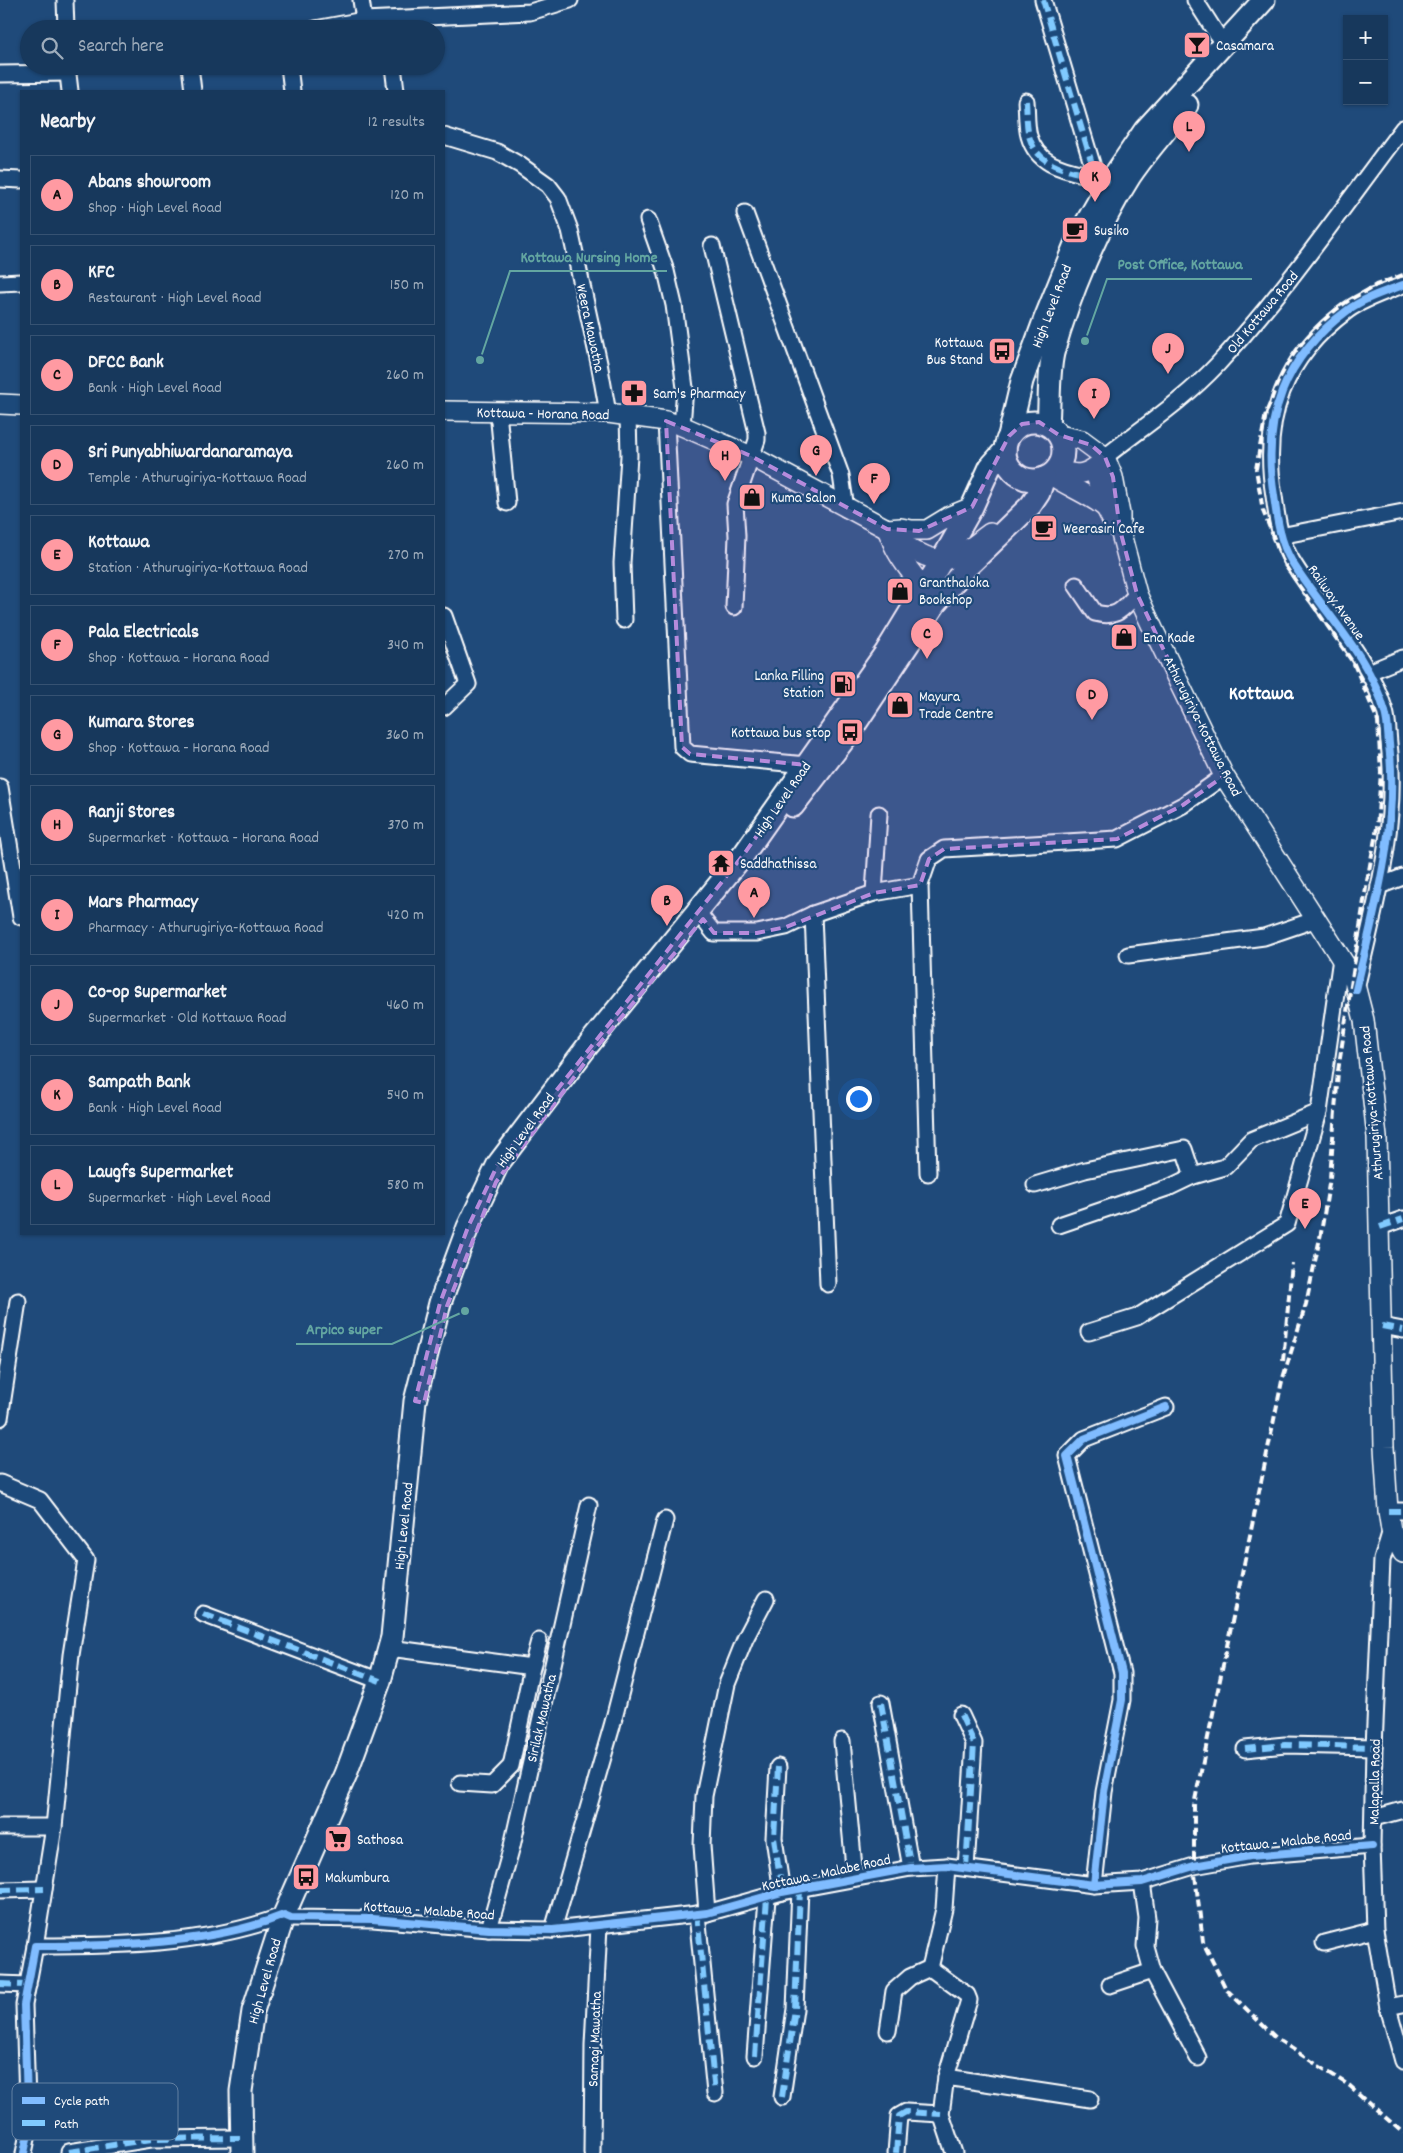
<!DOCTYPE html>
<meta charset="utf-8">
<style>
:root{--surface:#17385c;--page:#244365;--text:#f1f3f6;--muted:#9eacbb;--line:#365272;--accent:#ff9aa2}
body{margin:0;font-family:Dekko,sans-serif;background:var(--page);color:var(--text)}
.controls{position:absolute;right:15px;top:15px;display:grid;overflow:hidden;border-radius:0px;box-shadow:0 1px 4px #0004}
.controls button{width:45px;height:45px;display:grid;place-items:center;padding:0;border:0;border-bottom:1px solid var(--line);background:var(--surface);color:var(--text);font:25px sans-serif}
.you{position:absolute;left:858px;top:1098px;width:18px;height:18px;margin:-12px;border:4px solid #fff;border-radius:50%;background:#1a73e8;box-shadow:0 0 0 8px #1a73e833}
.badge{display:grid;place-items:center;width:32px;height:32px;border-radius:50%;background:var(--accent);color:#111;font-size:16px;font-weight:700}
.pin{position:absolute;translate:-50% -41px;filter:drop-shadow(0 1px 2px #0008)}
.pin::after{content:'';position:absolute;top:26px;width:18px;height:15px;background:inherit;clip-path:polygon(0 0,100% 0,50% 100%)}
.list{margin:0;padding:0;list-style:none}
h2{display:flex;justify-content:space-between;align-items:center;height:65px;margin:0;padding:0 20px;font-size:21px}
h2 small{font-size:16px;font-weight:400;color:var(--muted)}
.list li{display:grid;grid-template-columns:32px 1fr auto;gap:15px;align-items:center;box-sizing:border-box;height:80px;margin:0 10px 10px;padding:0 10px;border:1px solid var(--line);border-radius:0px}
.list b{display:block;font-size:19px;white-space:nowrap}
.list p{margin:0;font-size:16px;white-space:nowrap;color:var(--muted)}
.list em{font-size:16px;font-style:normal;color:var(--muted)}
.icon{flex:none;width:28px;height:28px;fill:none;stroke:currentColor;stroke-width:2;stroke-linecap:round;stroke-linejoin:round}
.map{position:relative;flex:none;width:1403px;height:2153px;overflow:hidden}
.search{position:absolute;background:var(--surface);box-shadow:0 1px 4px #0004;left:20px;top:20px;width:425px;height:55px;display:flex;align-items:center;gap:12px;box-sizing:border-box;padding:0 18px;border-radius:28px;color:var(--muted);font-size:19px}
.panel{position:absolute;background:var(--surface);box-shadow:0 1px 4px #0004;left:20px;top:90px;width:425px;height:1145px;border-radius:0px}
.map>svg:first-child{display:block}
</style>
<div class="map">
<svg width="1403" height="2153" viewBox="0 0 1403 2153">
<rect width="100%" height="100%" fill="#1f4a7a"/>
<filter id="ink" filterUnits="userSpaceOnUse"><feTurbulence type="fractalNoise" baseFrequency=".02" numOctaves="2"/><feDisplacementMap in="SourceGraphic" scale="10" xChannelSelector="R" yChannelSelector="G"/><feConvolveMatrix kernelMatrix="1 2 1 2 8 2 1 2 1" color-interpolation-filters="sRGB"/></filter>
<g filter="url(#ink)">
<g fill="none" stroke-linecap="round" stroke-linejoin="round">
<!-- minor casing -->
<g stroke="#fff" stroke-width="19">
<g id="minor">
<path d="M65,0l1,29"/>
<path d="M361,0l3,20"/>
<path d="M1043,0l53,177 13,6"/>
<path d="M1195,0l28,44"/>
<path d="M315,29l49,-9 166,-8 40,-12"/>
<path d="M67,66l3,25"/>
<path d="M190,66l3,25"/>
<path d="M289,66l3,25"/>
<path d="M393,66l3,25"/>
<path d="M0,74l68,-1"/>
<path d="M1026,101c1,11 0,24 3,35 9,32 40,34 67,41"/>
<path d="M444,136l53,16 23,13 28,20 10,13 12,32 29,133 9,50"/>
<path d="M0,179l21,1"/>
<path d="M745,213l96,262 5,34"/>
<path d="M648,220l18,51 8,34 11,83 -3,38"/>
<path d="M712,246l45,187v7l-22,64 2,32 -3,71"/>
<path d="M0,283l21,-1"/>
<path d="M498,412l9,91"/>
<path d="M666,421l16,326 8,7 117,11"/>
<path d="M1105,457c38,-30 78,-56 112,-92 69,-74 125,-157 186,-237"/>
<path d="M1280,536l123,-24"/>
<path d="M1076,585l19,28c23,6 27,-4 42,-19"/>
<path d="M444,616l24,68 -24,23"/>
<path d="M624,620l-2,-57 7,-107 -1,-41"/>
<path d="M1369,672l34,-14"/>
<path d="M0,787l21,130"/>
<path d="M920,885l9,-26 15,-10 173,-10 66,-34 41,-29"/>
<path d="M1379,886l24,-9"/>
<path d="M874,893l5,-79"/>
<path d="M813,914l15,370"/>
<path d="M703,919l11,14h43l29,-6 27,-13 61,-21 46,-8 8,288"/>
<path d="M1128,955l136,-18 53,-18"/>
<path d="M1356,989c18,-80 43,-163 33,-246 -1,-10 -1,-22 -4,-32 -17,-57 -63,-100 -93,-150 -12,-20 -15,-42 -18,-65 -13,-78 10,-139 74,-186 17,-12 37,-18 55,-25"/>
<path d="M1035,1185l50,-15 99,-21 9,27 32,-9 26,-27 68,-28 22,-154"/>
<path d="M1059,1225l111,-38 23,-11"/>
<path d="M1380,1227l23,-8"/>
<path d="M1382,1326l21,4"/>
<path d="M1089,1332l48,-15 150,-93 32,-112"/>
<path d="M0,1418l18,-117"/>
<path d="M0,1483l40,17 46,60 -15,95 -17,172"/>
<path d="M1388,1511h15"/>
<path d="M1391,1530l-9,30 -8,187 -2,99 3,84 13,77 15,54"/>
<path d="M203,1614l177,67"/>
<path d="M397,1649l135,18 -21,99 -19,19 -32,-2"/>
<path d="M532,1667l7,-26"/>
<path d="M881,1703l30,165"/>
<path d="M961,1715l13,28 -8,125"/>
<path d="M842,1741l13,137"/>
<path d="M1245,1749l40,-4 89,2"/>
<path d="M778,1767l-4,71 8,54"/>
<path d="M1374,1818l29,-8"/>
<path d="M0,1827h54l-19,119"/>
<path d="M1142,1882l5,36 -2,28 7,25 46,87"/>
<path d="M1094,1885l10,-93 18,-92v-27l-55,-217 17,-17 82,-32"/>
<path d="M0,1890l44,-1"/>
<path d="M707,1913l-5,-68 2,-49 23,-112 18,-45 21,-40"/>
<path d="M697,1914l18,179"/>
<path d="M489,1929l23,-83 77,-341"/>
<path d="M553,1930l59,-204 53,-206"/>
<path d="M1324,1943l51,-13"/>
<path d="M930,1968l37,27 2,5 -23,77 -5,37 13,39"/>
<path d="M930,1968l14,-59 3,-43"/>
<path d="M0,1984l28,1"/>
<path d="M1110,1985l42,-14"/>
<path d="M1388,2007l15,-3"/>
<path d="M888,2031l6,-40 16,-14 20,-9"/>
<path d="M755,2056l12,-158"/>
<path d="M946,2077l144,22"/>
<path d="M782,2097l13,-88 5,-120"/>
<path d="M69,2152l82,-13 89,-1"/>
<path d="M24,2153l4,-19 -4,-129 11,-59c79,0 175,-1 249,-31l7,3 82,1 116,10 64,1 154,-17 75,-21 129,-24 36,-2 147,19 48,-3 52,-16 56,-10 122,-10"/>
<path d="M592,2153l1,-108 6,-119"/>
<path d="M896,2153l3,-37 7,-4 35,2"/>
</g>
</g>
<!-- major casing -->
<g stroke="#fff" stroke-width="22">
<g id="major">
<path d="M0,404l21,1"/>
<path d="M444,411l164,2 58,8 16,5 69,30 136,73 14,-1 11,2h15l23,-14 22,-9"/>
<path d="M1059,435l23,5 23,17 8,20 7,37v16l17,64 18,39 69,143 129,201 11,43 13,117 7,310 4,64 3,19 12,23"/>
<path d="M1094,469l12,39 8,16"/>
<path d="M1056,470c21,6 32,6 47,-10"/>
<path d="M1051,475c17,12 38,19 55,33"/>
<path d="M887,529l6,14c11,1 16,5 26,10 32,17 46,-2 71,-20"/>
<path d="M893,543c6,17 22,32 31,47"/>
</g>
</g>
<!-- highway casing -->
<g stroke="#fff" stroke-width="25">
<g id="highway">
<circle cx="1034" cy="451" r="29"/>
<path d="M1048,425c2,-24 0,-49 5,-72 16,-57 45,-127 77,-177 17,-25 37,-48 57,-71"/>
<path d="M1009,436l13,-55 22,-60 34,-84 31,-54 36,-53 119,-130"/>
<path d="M793,806l57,-74 85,-128 31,-36 65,-63 8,-12 5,-15"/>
<path d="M242,2153l-1,-62 12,-80 31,-96 62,-141 34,-93 12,-44 23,-236 25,-98 28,-76 30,-63 91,-120 155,-190 142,-202 56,-92 30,-53 18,-40 15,-17"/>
</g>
</g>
<!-- minor -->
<use href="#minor" stroke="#1f4a7a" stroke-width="15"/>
<!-- major -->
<use href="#major" stroke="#1f4a7a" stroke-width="19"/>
<!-- highway -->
<use href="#highway" stroke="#1f4a7a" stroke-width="21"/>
<!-- rail -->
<g stroke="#fff" stroke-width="4" stroke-dasharray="8 4" stroke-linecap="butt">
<path d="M1403,275l-27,10 -40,25 -36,36 -18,29 -16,38 -10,56 7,42 22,54 69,99 24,57 3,51 -4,56 -10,53 -29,190 -8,107 -9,55 -15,71 -24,77 -88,424v61l9,76 23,47 51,50 73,47 53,47"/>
<path d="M1283,1361l9,-98"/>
</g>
<!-- quiet -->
<g stroke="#80caff" stroke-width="6" stroke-dasharray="12 6" stroke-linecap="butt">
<path d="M1043,0l53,177 13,6"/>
<path d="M1026,101c1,11 0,24 3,35 9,32 40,34 67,41"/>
<path d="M1380,1227l23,-8"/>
<path d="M1382,1326l21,4"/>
<path d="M1388,1511h15"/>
<path d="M203,1614l177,67"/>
<path d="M881,1703l30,165"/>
<path d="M961,1715l13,28 -8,125"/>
<path d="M1245,1749l40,-4 89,2"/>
<path d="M778,1767l-4,71 8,54"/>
<path d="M0,1890l44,-1"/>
<path d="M697,1914l18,179"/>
<path d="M0,1984l28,1"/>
<path d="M755,2056l12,-158"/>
<path d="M782,2097l13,-88 5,-120"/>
<path d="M69,2152l82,-13 89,-1"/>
<path d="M896,2153l3,-37 7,-4 35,2"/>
</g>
<!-- cycleway casing -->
<g stroke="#1f4a7a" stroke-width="11">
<g id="cycleway">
<path d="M1356,990c18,-80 43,-163 33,-246 -1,-11 -1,-22 -4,-32 -15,-56 -63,-102 -93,-150 -12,-20 -15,-43 -18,-66 -13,-78 10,-139 74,-186 16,-12 37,-18 55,-25"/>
<path d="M1094,1885l10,-93 18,-92v-27l-55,-217 17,-17 82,-32"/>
<path d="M24,2153l4,-19 -4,-129 11,-59c79,0 175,-1 249,-31l7,3 82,1 116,10 64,1 154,-17 75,-21 129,-24 36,-2 147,19 48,-3 52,-16 56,-10 122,-10"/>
</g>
</g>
<!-- cycleway -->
<use href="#cycleway" stroke="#80bcff" stroke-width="8"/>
</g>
</g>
<!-- marked area -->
<path fill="#b68bdc" fill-opacity="0.2" stroke="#b68bdc" stroke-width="4" stroke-dasharray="10 6" stroke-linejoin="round" d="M666,421l85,35 136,73 32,2 53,-24 37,-71 13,-12 17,-2 20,13 32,10 14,12 8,20 7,53 17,64 87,182 -41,29 -66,34 -173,10 -15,10 -9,26 -46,8 -88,34 -29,6h-43l-11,-14 -108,130 -99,133 -49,124 -23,97 -9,-2 25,-98 28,-76 30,-63 246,-310 63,-89 -117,-11 -8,-7z"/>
<!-- icons -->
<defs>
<g id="bar-square" transform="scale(1.4375)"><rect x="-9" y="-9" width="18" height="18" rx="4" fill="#ff9aa2" stroke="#1f4a7a"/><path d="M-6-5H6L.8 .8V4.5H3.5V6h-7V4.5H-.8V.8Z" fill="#111"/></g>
<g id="cafe-square" transform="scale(1.4375)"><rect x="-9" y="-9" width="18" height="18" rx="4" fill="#ff9aa2" stroke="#1f4a7a"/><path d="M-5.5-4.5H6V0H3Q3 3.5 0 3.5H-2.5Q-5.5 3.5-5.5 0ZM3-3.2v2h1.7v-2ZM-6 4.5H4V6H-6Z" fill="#111"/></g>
<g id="bus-square" transform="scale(1.4375)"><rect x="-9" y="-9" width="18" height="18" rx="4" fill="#ff9aa2" stroke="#1f4a7a"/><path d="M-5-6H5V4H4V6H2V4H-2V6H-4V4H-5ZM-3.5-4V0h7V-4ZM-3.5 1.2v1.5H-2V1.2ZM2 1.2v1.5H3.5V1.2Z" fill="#111"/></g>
<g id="pharmacy-square" transform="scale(1.4375)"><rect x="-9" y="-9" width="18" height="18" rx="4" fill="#ff9aa2" stroke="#1f4a7a"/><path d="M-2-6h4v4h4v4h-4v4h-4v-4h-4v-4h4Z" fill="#111"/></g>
<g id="shop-square" transform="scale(1.4375)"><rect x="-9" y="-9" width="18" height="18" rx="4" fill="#ff9aa2" stroke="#1f4a7a"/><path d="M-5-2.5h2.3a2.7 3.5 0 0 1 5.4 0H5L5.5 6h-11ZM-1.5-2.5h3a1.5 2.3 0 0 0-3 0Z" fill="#111"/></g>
<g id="fuel-square" transform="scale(1.4375)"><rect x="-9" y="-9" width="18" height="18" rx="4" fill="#ff9aa2" stroke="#1f4a7a"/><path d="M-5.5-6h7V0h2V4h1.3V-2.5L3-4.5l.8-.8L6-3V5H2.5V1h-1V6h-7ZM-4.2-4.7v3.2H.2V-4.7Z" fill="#111"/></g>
<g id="temple-square" transform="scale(1.4375)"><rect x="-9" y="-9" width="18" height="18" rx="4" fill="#ff9aa2" stroke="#1f4a7a"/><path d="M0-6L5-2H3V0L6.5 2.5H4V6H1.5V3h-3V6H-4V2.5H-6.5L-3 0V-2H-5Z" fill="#111"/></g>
<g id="supermarket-square" transform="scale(1.4375)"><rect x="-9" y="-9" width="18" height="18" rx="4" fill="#ff9aa2" stroke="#1f4a7a"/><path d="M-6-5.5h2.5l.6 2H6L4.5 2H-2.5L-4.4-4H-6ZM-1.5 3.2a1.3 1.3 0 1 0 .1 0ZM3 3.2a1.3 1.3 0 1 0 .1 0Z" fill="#111"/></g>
</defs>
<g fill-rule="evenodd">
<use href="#bar-square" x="1197" y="45"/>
<use href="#cafe-square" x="1075" y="230"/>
<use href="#bus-square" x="1002" y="351"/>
<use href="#pharmacy-square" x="634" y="393"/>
<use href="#shop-square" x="752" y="497"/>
<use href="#cafe-square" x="1044" y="528"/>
<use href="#shop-square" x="900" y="591"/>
<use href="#shop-square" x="1124" y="637"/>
<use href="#fuel-square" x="843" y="684"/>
<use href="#shop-square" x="900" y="705"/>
<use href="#bus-square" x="850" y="732"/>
<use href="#temple-square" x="721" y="863"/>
<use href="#supermarket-square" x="338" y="1839"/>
<use href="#bus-square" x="306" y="1877"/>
</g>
<g text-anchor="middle" stroke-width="4.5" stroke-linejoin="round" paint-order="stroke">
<!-- poi labels -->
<g font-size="15" fill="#fff" stroke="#1f4a7a" text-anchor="start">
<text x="1216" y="50">Casamara</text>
<text x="1094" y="235">Susiko</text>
<text x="983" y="347" text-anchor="end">Kottawa<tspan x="983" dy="17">Bus Stand</tspan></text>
<text x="653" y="398">Sam's Pharmacy</text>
<text x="771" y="502">Kuma Salon</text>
<text x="1063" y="533">Weerasiri Cafe</text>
<text x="919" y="587">Granthaloka<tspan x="919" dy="17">Bookshop</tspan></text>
<text x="1143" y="642">Ena Kade</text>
<text x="824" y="680" text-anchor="end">Lanka Filling<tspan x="824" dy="17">Station</tspan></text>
<text x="919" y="701">Mayura<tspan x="919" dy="17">Trade Centre</tspan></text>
<text x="831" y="737" text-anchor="end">Kottawa bus stop</text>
<text x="740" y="868">Saddhathissa</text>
<text x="357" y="1844">Sathosa</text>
<text x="325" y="1882">Makumbura</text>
</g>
<!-- street labels -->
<g font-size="15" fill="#fff" stroke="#1f4a7a">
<text transform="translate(1051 306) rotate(-69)" y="5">High Level Road</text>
<text transform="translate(1262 312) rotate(-50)" y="5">Old Kottawa Road</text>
<text transform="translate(591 328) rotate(78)" y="5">Weera Mawatha</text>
<text transform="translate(543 413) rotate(1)" y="5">Kottawa - Horana Road</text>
<text transform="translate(1337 602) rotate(55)" y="5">Railway Avenue</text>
<text transform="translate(1203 726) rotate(63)" y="5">Athurugiriya-Kottawa Road</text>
<text transform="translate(782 799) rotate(-55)" y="5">High Level Road</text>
<text transform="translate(1371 1103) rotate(-95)" y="5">Athurugiriya-Kottawa Road</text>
<text transform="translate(525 1130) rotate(-54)" y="5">High Level Road</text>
<text transform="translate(403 1526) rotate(-84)" y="5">High Level Road</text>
<text transform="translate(541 1718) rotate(-77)" y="5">Sirilak Mawatha</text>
<text transform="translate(1374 1782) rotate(-89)" y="5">Malapalla Road</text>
<text transform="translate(1286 1841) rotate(-6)" y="5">Kottawa - Malabe Road</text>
<text transform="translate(826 1872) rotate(-12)" y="5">Kottawa - Malabe Road</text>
<text transform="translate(429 1910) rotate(4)" y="5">Kottawa - Malabe Road</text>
<text transform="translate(264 1981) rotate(-74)" y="5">High Level Road</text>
<text transform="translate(594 2039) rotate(-88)" y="5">Samagi Mawatha</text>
</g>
<!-- district labels -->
<g font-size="20" font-weight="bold" fill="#fff" stroke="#1f4a7a">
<text x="1261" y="699">Kottawa</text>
</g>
</g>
<!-- legend -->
<rect x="12" y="2083" width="166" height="57" rx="8" fill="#1f4a7a" stroke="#6280a2" stroke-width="1"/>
<rect x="22" y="2097" width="23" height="7" fill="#80bcff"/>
<rect x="22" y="2120" width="23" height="6" fill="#80caff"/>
<g font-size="14" fill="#fff">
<text x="54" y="2105">Cycle path</text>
<text x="54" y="2128">Path</text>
</g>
<!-- callouts -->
<path fill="none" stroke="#63a6a1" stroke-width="2" d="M480 360L510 271H667M1085 341L1107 279H1252M465 1311L392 1344H296"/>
<g fill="#63a6a1" stroke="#1f4a7a" stroke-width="2">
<circle cx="480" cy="360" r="5"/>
<circle cx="1085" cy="341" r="5"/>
<circle cx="465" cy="1311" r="5"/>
</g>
<g font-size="16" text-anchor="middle" font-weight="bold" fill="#63a6a1" stroke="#1f4a7a" stroke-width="4.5" stroke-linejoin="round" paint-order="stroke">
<text x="589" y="262">Kottawa Nursing Home</text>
<text x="1180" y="269">Post Office, Kottawa</text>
<text x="344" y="1334">Arpico super</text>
</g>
</svg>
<div class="controls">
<button>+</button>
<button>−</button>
</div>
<div class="you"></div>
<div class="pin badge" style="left:754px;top:918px">A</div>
<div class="pin badge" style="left:667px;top:926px">B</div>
<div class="pin badge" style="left:927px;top:659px">C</div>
<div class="pin badge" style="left:1092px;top:720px">D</div>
<div class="pin badge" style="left:1305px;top:1229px">E</div>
<div class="pin badge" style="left:874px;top:504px">F</div>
<div class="pin badge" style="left:816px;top:476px">G</div>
<div class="pin badge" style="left:725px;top:481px">H</div>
<div class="pin badge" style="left:1094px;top:419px">I</div>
<div class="pin badge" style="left:1168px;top:374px">J</div>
<div class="pin badge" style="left:1095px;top:202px">K</div>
<div class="pin badge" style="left:1189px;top:152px">L</div>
<div class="search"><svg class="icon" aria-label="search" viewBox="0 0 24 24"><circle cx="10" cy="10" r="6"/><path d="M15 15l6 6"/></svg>Search here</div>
<section class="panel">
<h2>Nearby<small>12 results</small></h2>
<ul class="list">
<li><span class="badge">A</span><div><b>Abans showroom</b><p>Shop · High Level Road</p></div><em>120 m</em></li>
<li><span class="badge">B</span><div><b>KFC</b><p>Restaurant · High Level Road</p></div><em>150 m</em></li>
<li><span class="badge">C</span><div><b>DFCC Bank</b><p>Bank · High Level Road</p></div><em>260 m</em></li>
<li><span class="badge">D</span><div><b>Sri Punyabhiwardanaramaya</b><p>Temple · Athurugiriya-Kottawa Road</p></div><em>260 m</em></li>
<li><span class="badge">E</span><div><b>Kottawa</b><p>Station · Athurugiriya-Kottawa Road</p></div><em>270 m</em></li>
<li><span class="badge">F</span><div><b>Pala Electricals</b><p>Shop · Kottawa - Horana Road</p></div><em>340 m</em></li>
<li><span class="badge">G</span><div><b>Kumara Stores</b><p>Shop · Kottawa - Horana Road</p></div><em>360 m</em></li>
<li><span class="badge">H</span><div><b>Ranji Stores</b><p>Supermarket · Kottawa - Horana Road</p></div><em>370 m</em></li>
<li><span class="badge">I</span><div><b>Mars Pharmacy</b><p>Pharmacy · Athurugiriya-Kottawa Road</p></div><em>420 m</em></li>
<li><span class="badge">J</span><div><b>Co-op Supermarket</b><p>Supermarket · Old Kottawa Road</p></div><em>460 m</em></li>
<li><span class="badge">K</span><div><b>Sampath Bank</b><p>Bank · High Level Road</p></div><em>540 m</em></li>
<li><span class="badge">L</span><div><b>Laugfs Supermarket</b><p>Supermarket · High Level Road</p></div><em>580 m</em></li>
</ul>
</section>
</div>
